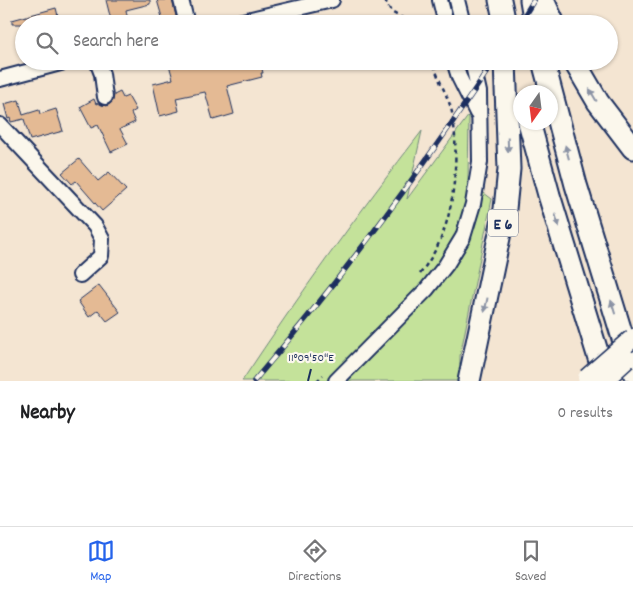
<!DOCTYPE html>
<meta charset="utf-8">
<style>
:root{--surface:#fff;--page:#f6f6f6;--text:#202124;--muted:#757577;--line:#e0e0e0;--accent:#2563eb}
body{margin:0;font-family:Dekko,sans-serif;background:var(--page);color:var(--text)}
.compass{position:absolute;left:513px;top:85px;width:45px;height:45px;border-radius:50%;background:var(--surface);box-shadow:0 1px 4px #0004;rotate:194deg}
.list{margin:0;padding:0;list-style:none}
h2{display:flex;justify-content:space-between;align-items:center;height:65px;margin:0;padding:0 20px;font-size:21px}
h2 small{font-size:16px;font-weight:400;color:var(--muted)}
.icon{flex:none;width:28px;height:28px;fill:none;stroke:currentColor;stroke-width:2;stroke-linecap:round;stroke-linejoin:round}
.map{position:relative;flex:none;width:633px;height:381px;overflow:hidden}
.search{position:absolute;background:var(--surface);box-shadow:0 1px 4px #0004;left:15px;right:15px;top:15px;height:55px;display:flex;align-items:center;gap:12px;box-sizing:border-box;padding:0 18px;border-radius:28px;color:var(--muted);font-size:19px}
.sheet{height:145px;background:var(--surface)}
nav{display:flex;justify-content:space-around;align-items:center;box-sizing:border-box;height:70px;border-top:1px solid var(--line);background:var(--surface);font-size:14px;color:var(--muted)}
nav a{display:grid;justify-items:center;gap:2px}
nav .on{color:var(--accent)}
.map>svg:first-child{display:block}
</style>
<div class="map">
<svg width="633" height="381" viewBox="0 0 633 381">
<rect width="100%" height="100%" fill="#f4e5d2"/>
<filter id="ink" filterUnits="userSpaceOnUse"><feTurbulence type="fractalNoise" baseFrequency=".02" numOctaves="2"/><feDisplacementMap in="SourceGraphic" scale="10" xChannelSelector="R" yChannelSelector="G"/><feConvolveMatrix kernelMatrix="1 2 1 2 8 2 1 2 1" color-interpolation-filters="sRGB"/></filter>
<g filter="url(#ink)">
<!-- green -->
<path fill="#c4e29a" stroke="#70887c" d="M469,115l-1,66 24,18 -32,157v25h-218c57,-86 117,-169 180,-250l-15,68z"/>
<!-- building -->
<g fill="#e4ba94" stroke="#1b2f5e">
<path d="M106,0h44v4l-24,6 2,11 -16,3z"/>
<path d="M157,0h15l5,20h-2l1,4h-12z"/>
<path d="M56,8l4,16h-48v-4z"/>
<path d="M168,61h92l3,12h-2l1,4 -35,9 7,28 -21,6 -8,-28 -29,6 3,13 -19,5 -7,-32 20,-5z"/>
<path d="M120,92l3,6 5,-2 8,14 -5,3 4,9 -15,7 8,15 -17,8 -13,-27 -7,3 -11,-21 14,-8 2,5 2,-1 9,3 6,-5 1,-6z"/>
<path d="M19,100l4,15 16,-5 1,4 16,-5 7,22 -33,9 -6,-21 -13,3 -1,-4 -2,1 -4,-15z"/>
<path d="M79,159l19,22 11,-9 17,18 -24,21 -26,-30 -4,3 -10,-11z"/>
<path d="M99,285l21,27 -13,9 -9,-11 -9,7 -11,-16z"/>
</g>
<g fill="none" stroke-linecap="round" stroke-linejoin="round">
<!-- minor casing -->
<g stroke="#1b2f5e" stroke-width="18">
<g id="minor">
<path d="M181,0l6,24"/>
<path d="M440,0l6,24"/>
<path d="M457,0l6,24"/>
<path d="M230,24l102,-24"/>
<path d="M97,61l5,13 3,23"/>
<path d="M454,61l5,16 18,36"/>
<path d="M0,79l68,-18"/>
<path d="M0,125l95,101 7,13 -1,17 -21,19"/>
<path d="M336,381l91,-92 19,-24 17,-28 10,-33 7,-42 -1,-70 -7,-31"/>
</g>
</g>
<!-- highway casing -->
<g stroke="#1b2f5e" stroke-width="25">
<g id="highway">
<path d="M500,0l5,24"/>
<path d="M531,0l4,24"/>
<path d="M543,0l11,24"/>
<path d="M543,61l33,124 57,186"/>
<path d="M574,61l24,41 35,46"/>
<path d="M529,122l20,73 57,186"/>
<path d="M469,381l36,-172 4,-40 -4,-108"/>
</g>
</g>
<!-- path -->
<g stroke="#1b2f5e" stroke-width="2.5" stroke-dasharray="4 4" stroke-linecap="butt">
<path d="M385,0l6,12 23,12"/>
<path d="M420,274c10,-14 19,-28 24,-44 12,-32 15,-89 7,-122 -5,-16 -14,-30 -18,-47"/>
<path d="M317,381l6,-6"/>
</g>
<!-- minor -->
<use href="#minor" stroke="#fbf7ec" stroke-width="14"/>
<!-- highway -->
<use href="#highway" stroke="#fbf7ec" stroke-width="21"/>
<!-- rail casing -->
<g stroke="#1b2f5e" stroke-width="5.5">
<g id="rail">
<path d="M519,24l15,-24"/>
<path d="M254,381c87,-101 166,-209 240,-320"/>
</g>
</g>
<!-- rail -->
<use href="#rail" stroke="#fbf7ec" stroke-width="4" stroke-dasharray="11" stroke-linecap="butt"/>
<!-- major-bridge casing -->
<g stroke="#1b2f5e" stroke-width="21" stroke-linecap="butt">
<g id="major-bridge">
<path d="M587,378l46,-40"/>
<path d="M603,381l24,-22"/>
</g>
</g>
<!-- major-bridge -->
<use href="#major-bridge" stroke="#fbf7ec" stroke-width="18"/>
</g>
<!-- one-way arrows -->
<defs><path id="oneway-solid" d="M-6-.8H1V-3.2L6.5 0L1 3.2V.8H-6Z" transform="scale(1.25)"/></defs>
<g fill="#8b93a5">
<use href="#oneway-solid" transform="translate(593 95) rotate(-120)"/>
<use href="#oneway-solid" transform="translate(508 145) rotate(88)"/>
<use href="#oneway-solid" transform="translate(567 152) rotate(-105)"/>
<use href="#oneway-solid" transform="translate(557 220) rotate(73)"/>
<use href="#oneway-solid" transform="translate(486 305) rotate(102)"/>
<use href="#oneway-solid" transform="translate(613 307) rotate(-107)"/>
</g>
</g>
<!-- ticks -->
<path fill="none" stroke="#1b2f5e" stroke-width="2" d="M308,381l3,-12"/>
<g text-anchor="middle" stroke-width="4.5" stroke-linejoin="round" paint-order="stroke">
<!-- shield labels -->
<rect fill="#fbf7ec" stroke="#5e6b89" stroke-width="1" x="488" y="209.5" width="30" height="27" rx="4"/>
<g font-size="16" font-weight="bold" fill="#1b2f5e">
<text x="503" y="229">E 6</text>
</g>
</g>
<g font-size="12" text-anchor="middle" fill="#1b2f5e" stroke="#fbf7ec" stroke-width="4.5" stroke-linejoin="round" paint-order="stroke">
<text x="311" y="361">11°09'50"E</text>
</g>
</svg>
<svg class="compass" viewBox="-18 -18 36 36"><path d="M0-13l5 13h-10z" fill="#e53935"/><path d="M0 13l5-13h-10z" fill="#757577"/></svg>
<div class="search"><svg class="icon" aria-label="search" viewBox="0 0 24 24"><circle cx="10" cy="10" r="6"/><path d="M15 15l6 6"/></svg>Search here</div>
</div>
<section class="sheet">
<h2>Nearby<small>0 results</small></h2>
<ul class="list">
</ul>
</section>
<nav>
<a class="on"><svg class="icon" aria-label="map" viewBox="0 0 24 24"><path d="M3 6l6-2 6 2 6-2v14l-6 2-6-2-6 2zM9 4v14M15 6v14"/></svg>Map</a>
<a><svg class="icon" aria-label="directions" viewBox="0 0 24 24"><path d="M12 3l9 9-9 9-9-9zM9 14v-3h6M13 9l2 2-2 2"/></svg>Directions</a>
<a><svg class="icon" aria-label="saved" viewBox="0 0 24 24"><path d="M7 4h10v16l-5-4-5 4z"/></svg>Saved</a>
</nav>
